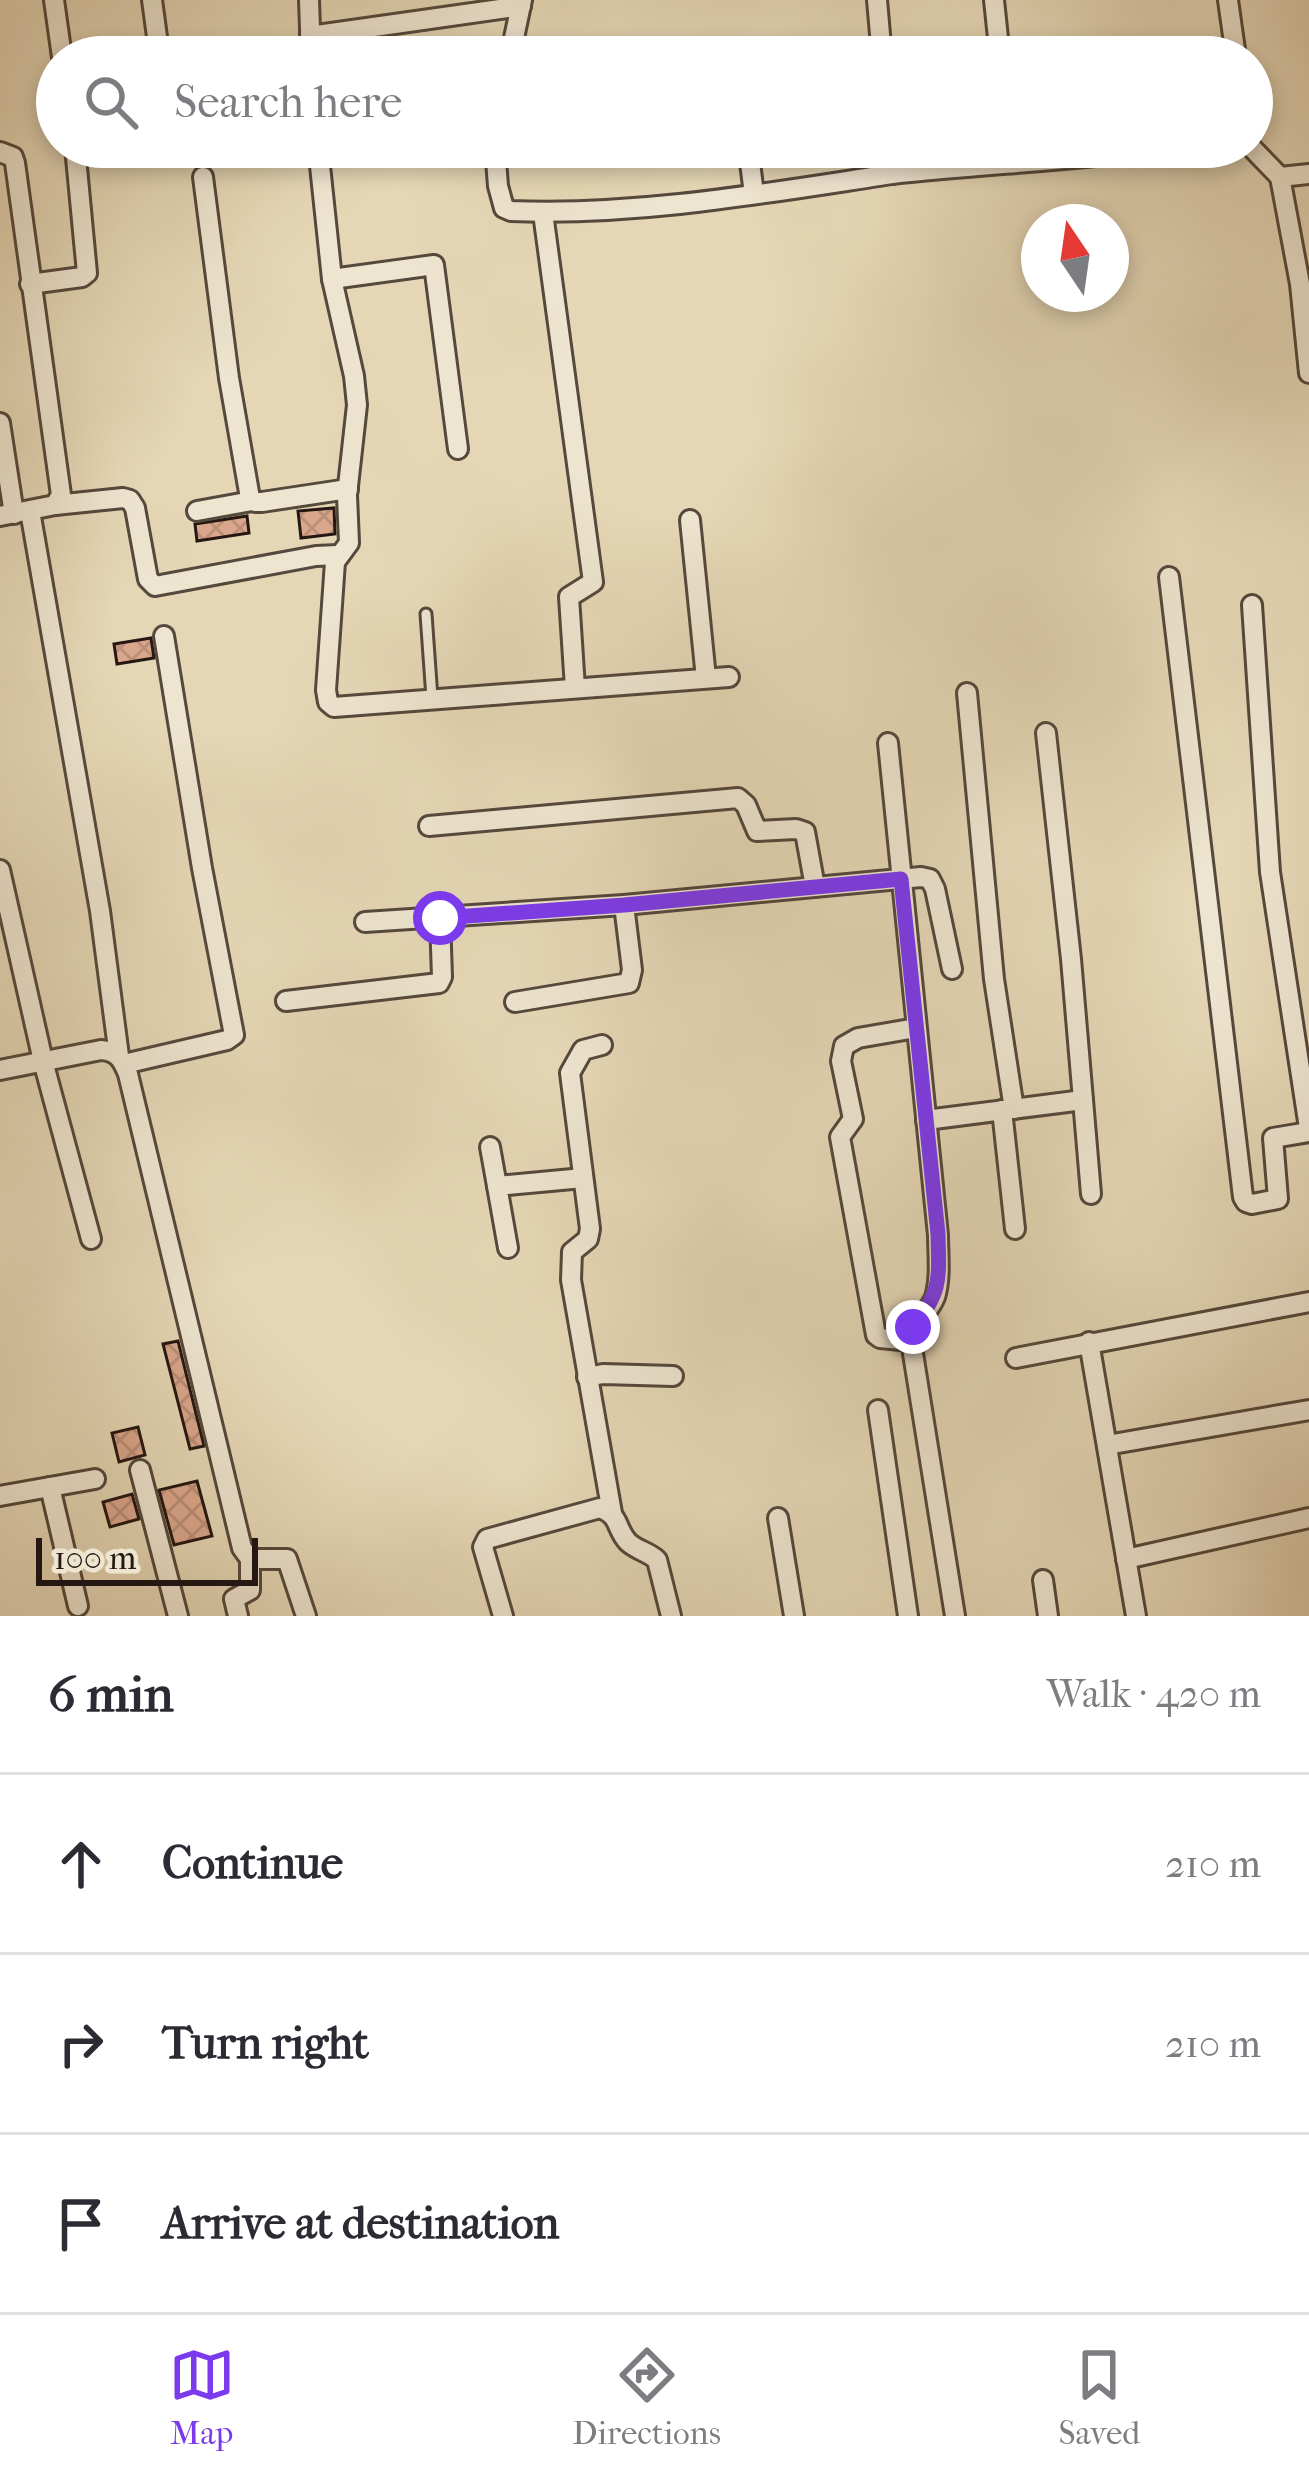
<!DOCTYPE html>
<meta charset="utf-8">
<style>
:root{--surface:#fff;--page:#f7f7f7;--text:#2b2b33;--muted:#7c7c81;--line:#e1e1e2;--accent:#7c3aed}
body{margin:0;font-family:"IM FELL French Canon",serif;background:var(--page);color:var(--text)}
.compass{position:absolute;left:1021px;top:204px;width:108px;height:108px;border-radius:50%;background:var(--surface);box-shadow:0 6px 18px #0003;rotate:347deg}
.scale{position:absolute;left:36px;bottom:30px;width:222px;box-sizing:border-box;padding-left:12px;border:6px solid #251813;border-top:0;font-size:33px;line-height:42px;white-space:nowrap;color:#251813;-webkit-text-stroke:9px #eee5d0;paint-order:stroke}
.stop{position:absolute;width:36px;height:36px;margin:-27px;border:9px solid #7c3aed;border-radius:50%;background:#fff}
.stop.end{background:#7c3aed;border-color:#fff;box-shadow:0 3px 12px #0008}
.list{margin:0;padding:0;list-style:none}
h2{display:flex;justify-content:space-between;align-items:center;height:156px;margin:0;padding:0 48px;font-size:51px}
h2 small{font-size:39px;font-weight:400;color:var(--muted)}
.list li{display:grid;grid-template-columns:78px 1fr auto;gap:36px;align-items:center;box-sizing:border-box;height:180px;padding:0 48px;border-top:3px solid var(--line)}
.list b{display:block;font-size:45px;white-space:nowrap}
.list em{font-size:39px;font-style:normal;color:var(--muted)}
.icon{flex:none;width:66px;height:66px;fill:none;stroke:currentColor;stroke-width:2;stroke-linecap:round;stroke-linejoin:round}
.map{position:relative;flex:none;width:1309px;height:1616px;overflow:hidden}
.search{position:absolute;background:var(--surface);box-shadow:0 6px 18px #0003;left:36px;right:36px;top:36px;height:132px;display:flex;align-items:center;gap:30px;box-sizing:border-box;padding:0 42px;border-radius:66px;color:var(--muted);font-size:45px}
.sheet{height:696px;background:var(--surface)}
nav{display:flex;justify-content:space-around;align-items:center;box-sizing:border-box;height:168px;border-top:3px solid var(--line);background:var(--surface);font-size:33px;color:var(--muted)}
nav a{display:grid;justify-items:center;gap:6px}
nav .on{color:var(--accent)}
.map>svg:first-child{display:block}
</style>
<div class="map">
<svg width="1309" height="1616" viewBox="0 0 1309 1616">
<defs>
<pattern id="building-cross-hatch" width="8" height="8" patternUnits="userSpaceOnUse" patternTransform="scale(3)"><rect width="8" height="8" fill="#daa78c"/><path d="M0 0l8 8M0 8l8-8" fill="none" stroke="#bb8f78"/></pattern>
</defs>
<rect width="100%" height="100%" fill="#e5d7b6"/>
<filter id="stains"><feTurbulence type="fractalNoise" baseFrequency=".00167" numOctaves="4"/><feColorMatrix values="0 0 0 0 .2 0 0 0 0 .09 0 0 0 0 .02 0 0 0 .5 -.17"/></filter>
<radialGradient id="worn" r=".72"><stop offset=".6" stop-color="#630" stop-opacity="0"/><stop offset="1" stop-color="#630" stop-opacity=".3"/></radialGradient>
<!-- building -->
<g fill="url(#building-cross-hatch)" stroke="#251813" stroke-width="3">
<path d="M334,508l1,26 -34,4 -3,-27z"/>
<path d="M247,516l2,17 -52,8 -2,-17z"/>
<path d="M151,638l3,20 -37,6 -3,-20z"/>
<path d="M178,1341l26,105 -14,3 -27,-105z"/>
<path d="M138,1427l7,28 -26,7 -7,-29z"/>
<path d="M197,1481l15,55 -38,9 -15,-55z"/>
<path d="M132,1494l7,25 -29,8 -7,-25z"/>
</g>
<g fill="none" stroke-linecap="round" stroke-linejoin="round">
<!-- service casing -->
<g stroke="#55483c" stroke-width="15">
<path id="service" d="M426,614l6,84"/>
</g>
<!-- minor casing -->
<g stroke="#55483c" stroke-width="24">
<g id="minor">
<path d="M54,0l8,57"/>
<path d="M152,0l6,44"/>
<path d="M309,0l2,57"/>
<path d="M877,0l5,57"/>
<path d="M994,0l6,57"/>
<path d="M1228,0l8,57"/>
<path d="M310,36l211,-30"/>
<path d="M510,57l12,-57"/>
<path d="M318,147l14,132 22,97 3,29 -10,90 2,48 -14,19 -9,128 2,12 6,5 395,-30"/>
<path d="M495,147l3,39 6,22 7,3c127,5 255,-18 381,-37l-2,-27"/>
<path d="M748,147l6,47"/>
<path d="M1251,147l29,30 29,-3"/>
<path d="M0,152l13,5 2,6 46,332 -6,10 -55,11"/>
<path d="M892,174c94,-10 189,-14 283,-27"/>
<path d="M203,177l26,201 21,120 5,4h7l86,-13"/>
<path d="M1280,177l20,107 9,89"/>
<path d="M543,213l50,369 -24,15 6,91"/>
<path d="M332,279l102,-14 24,184"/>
<path d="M30,284l52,-7 5,-4 -12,-126"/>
<path d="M0,423l14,91"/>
<path d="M55,505l68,-7 7,2 5,8 13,71 7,7 161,-30 22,-1"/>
<path d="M30,511l70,400 19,145"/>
<path d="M197,511l55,-10"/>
<path d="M690,520l16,158"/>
<path d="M1169,577l74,620 3,5 6,2 26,-5 -5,-61 36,-6"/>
<path d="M1252,605l18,267 39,256"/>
<path d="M967,693l27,286 20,130"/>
<path d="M1046,733l25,226 20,235"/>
<path d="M888,743l50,492c0,19 3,43 -3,62 -7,18 -23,25 -24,44l44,275"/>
<path d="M429,826l309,-28 8,7 11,26 39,-2 9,3 10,55"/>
<path d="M0,870l43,191 48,178"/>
<path d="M365,922l259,-17 297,-28 9,2 5,10 17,80"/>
<path d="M286,1001l153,-18 3,-6 -2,-59"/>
<path d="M515,1002l114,-19 3,-13 -8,-65"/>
<path d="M602,1045l-19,5 -13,23 20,156 -2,10 -16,13 -1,28 41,233"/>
<path d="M124,1064l103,-24 7,-5 -32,-167 -38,-232"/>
<path d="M0,1070l101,-20c16,1 21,9 27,24l114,474 8,11h37l19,57"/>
<path d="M1002,1110l13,119"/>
<path d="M926,1120l157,-20"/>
<path d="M490,1147l7,39"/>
<path d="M508,1248l-11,-62 86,-8"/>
<path d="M911,1341l-31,-3 -4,-3 -36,-198 13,-18 -12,-58 3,-15 14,-8 58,-10"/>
<path d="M1089,1342l47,274"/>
<path d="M1016,1358l293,-56"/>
<path d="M587,1377l16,-3 70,2"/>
<path d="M878,1410l30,206"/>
<path d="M1107,1445l202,-35"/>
<path d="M140,1470l38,146"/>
<path d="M50,1487l28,119"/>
<path d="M0,1496l95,-17"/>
<path d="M778,1518l16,98"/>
<path d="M1126,1559l183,-41"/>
<path d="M1043,1580l5,36"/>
<path d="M238,1616l-4,-17 16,-9v-31"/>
<path d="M503,1616l-20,-69 4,-8 113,-31c21,8 15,20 28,34 8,8 21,10 29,18l14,56"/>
</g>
</g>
<!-- service -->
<use href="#service" stroke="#eee5d0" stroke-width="9"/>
<!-- minor -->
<use href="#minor" stroke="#eee5d0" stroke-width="18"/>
</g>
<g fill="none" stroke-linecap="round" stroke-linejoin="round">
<!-- route -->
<path stroke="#7c3aed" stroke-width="15" d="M440,918l184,-13 277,-26 37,355c1,45 4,57 -25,93"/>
</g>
<rect width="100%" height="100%" filter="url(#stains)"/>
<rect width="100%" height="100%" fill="url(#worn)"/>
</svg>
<svg class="compass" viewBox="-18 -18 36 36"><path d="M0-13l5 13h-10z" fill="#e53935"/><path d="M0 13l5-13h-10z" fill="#7c7c81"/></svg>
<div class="scale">100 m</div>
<div class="stop" style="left:440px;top:918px"></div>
<div class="stop end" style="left:913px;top:1327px"></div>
<div class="search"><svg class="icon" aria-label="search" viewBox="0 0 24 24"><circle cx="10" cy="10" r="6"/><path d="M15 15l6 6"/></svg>Search here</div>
</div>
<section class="sheet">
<h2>6 min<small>Walk · 420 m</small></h2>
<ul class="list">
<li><svg class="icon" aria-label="ahead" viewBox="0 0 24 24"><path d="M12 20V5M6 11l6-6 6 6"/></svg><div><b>Continue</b></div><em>210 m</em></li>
<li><svg class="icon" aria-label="right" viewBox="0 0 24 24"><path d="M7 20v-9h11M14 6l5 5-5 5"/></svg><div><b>Turn right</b></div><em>210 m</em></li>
<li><svg class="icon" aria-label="arrive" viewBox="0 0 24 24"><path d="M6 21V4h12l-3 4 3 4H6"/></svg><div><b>Arrive at destination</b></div></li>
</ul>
</section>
<nav>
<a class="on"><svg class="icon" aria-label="map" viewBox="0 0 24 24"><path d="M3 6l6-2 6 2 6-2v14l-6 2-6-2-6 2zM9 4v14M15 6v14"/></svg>Map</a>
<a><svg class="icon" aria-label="directions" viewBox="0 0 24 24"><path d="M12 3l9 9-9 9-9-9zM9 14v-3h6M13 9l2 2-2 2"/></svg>Directions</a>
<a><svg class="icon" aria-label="saved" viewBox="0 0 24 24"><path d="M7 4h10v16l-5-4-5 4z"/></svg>Saved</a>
</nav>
